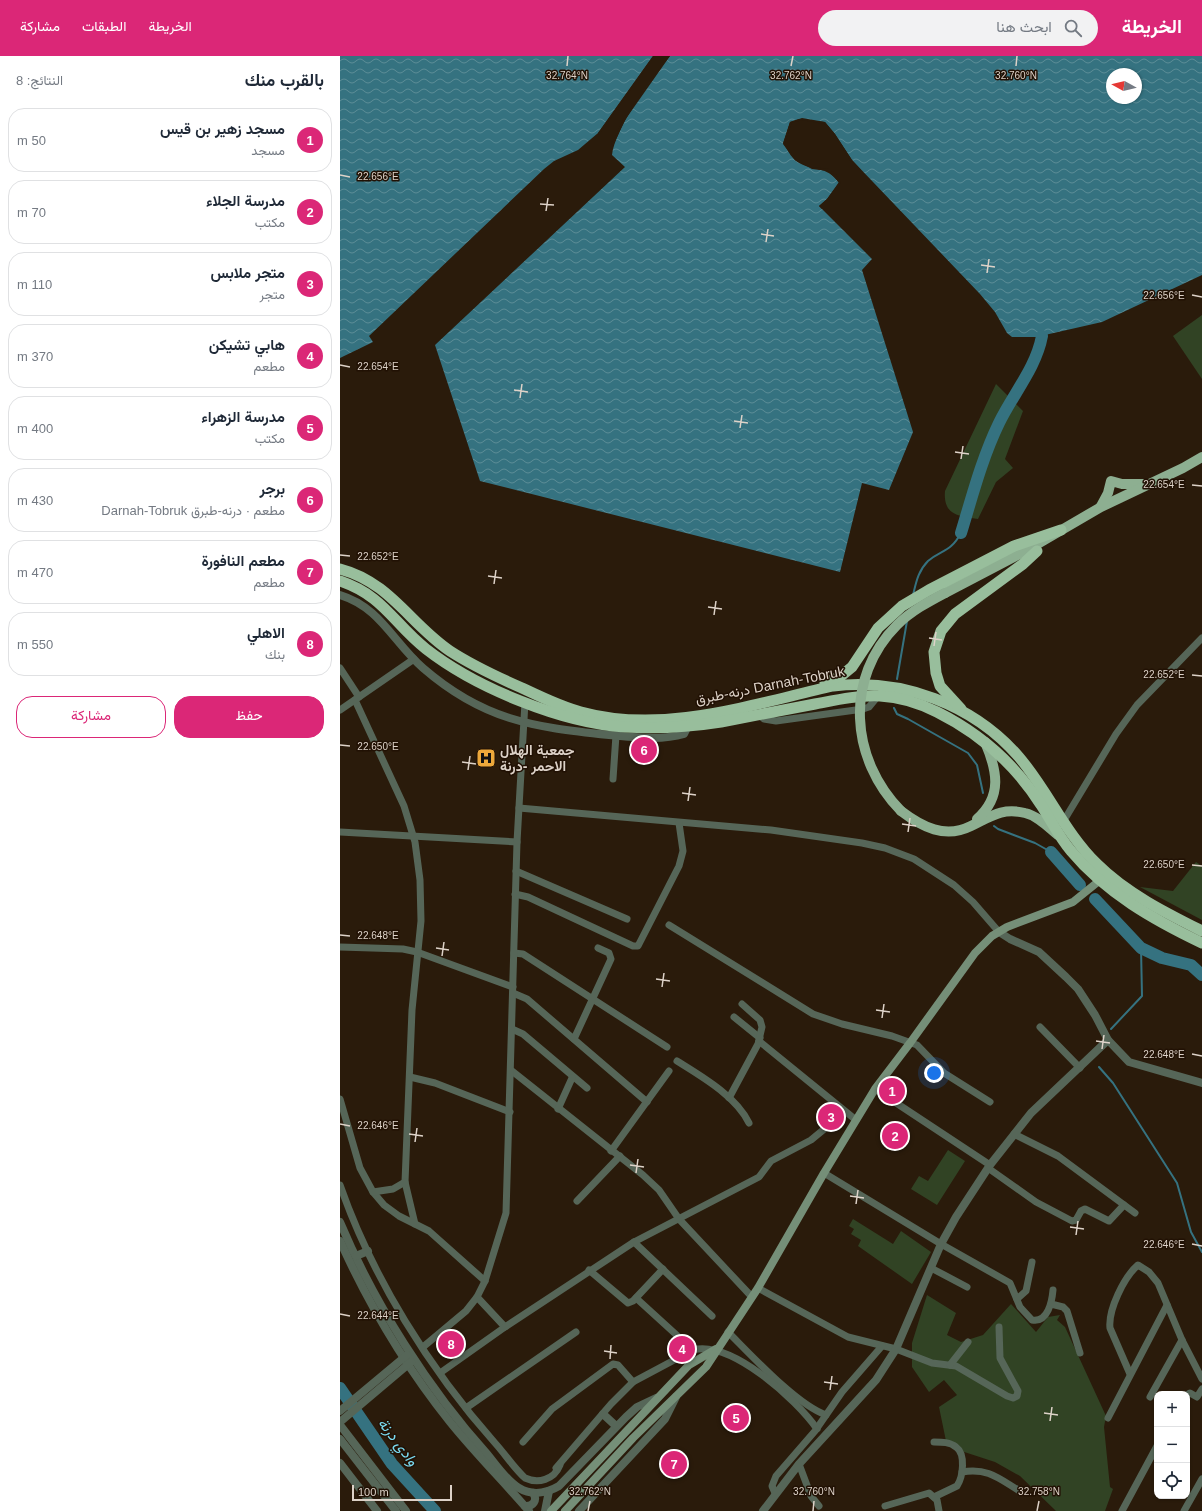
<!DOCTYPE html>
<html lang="ar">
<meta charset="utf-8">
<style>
:root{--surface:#fff;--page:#f2f2f3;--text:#1f2937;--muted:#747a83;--line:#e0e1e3;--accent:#db2777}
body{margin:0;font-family:Arial,Vazirmatn,sans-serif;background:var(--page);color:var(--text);direction:rtl}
.controls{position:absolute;right:12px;bottom:12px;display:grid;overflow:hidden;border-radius:8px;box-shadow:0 1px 3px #0004}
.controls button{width:36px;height:36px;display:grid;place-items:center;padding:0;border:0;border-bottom:1px solid var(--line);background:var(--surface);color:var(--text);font:20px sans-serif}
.compass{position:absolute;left:766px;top:12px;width:36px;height:36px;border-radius:50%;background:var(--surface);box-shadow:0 1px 3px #0004;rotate:278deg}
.scale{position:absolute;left:12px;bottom:10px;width:100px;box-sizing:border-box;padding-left:4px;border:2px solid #ddd2c8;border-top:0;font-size:11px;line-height:14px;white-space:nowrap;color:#ddd2c8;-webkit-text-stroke:3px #211104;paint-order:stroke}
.you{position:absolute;left:594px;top:1017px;width:14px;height:14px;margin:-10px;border:3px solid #fff;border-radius:50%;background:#1a73e8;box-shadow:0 0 0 6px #1a73e833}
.badge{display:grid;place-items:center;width:26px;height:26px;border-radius:50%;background:var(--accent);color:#fff;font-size:13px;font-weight:700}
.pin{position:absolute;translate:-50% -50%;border:2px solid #fff;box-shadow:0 1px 4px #0006}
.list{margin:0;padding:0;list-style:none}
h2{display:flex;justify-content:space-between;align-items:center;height:52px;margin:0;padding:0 16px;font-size:17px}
h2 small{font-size:13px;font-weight:400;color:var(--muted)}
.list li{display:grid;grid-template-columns:26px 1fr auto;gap:12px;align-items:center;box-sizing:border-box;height:64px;margin:0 8px 8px;padding:0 8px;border:1px solid var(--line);border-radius:16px}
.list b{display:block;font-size:15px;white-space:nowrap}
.list p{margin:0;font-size:13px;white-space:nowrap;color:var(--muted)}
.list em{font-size:13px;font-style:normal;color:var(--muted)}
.actions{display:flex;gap:8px;padding:12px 16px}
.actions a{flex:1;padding:9px 0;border:1px solid var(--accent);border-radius:16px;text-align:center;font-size:14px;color:var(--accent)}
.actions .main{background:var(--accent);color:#fff}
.icon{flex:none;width:22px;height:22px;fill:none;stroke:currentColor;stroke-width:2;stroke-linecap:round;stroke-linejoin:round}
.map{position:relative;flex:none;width:862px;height:1455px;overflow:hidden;direction:ltr}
header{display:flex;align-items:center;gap:24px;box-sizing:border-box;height:56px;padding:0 20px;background:var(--accent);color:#fff}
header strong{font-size:19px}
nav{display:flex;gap:22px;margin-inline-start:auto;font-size:14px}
.search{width:280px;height:36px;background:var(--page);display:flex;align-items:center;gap:10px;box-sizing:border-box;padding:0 14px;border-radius:22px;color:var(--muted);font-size:15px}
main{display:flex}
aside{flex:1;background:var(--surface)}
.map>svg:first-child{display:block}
</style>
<header>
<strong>الخريطة</strong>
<div class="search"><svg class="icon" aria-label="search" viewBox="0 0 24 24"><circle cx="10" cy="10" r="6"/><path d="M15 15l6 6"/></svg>ابحث هنا</div>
<nav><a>الخريطة</a><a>الطبقات</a><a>مشاركة</a></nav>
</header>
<main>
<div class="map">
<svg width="862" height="1455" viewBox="0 0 862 1455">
<defs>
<pattern id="water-waves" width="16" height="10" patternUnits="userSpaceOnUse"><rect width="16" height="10" fill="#357280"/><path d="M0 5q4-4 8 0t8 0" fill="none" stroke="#5b8c96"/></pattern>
</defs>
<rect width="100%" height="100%" fill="#2a1b0b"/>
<!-- green -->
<g fill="#314324">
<path d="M862,259v64l-29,-43z"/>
<path d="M656,328l27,27 -18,48 8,9 -17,14 -18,37c-20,-3 -35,-4 -33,-28z"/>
<path d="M856,806l6,4v54l-62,-33 33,4z"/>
<path d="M608,1094l17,11 -28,44 -26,-16 8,-13 9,5z"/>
<path d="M513,1163l40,25 8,-13 30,21 -19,32 -54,-38 3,-6 -10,-6 3,-5 -5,-3z"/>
<path d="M587,1239l29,18 -9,22 14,7 22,-7 28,-31 25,28 12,-15 12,-2 -3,5 8,7 41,89 -2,11 6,60 3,2 -8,22h-49l-36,-35 -25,-14 -43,-14 -6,-7 -7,-34 18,-12 -13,-15 -15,12 -17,-25v-24z"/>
</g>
<!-- water -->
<g fill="url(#water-waves)" fill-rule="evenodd">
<path d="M0,0h313l-55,77 -20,17 -24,11 -10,8 -175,167 4,6 -33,16z"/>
<path d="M330,0h532v219l-100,47 -66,15h-24l-5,-4 -12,-21 -15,-18 -128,-134 -17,-26 -10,-12 -26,-3 -9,3 -7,21c4,6 8,14 13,18 17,12 30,3 43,22l-12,16 -8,7 53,53 -10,11 51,162 -24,58 -27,-7 -22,89 -360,-91 -45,-136 190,-178 -13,-12c3,-27 40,-77 58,-99zM772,18h24v24h-24z"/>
</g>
<!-- pier -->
<g fill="#2a1b0b">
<path d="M313,0l1,1 -55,78 -1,-2z"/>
<path d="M328,0h2l-45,64 -12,26 -2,-1 12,-26z"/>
<path d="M462,62l23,4 10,12 17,26 9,10 -1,1 -10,-10 -16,-26 -10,-11 -22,-4 -10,3 -7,20 11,16 16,8 17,2 7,5 5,8 -3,6 -16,18v3l-3,-3 8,-7 12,-17 -11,-11 -16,-2 -17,-9 -12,-16 7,-22z"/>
</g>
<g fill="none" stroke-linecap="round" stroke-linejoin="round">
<!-- stream -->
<g stroke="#357280" stroke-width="2">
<path d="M573,539c3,-12 5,-24 15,-34 14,-12 22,-8 33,-28"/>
<path d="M557,623l10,-58"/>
<path d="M554,652l3,6 11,5 60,34 9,12 6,28"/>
<path d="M654,770l4,3 37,14 16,9"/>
<path d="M771,973l31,-33 -1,-48"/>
<path d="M759,1011l14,16 64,100 14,49 11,20"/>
</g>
<!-- river -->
<g stroke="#357280" stroke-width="12">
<path d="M621,477c11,-36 21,-75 38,-110 14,-29 37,-55 43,-87"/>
<path d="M711,796l29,33"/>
<path d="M755,843l46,49 21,10 29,7 11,10"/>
<path d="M0,1332l52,76 43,47"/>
</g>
<!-- minor -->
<g stroke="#566658" stroke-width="7">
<path d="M0,612l19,29"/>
<path d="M15,644l49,106 11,36 5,38 1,41 -9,89 -7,172 10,42"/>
<path d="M0,654l74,-51"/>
<path d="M419,659l5,4 12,2 87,-12 6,-2 9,-11"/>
<path d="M273,723l3,-44"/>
<path d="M179,752l252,22 91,13 23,5 29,11 40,26 19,17 26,30"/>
<path d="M723,766l53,-88 21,-29 65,-67"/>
<path d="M0,776l177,10"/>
<path d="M176,815l111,48"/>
<path d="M175,838l13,3 105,49h5l41,-80 4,-15 -4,-28"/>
<path d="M329,869l144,89 29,10 50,12 25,9 27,28 46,29"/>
<path d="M0,891l63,2 14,3 96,35"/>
<path d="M174,897l9,1 144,93"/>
<path d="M173,937l14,6 120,103"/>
<path d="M394,961l26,21"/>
<path d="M700,971l40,41"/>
<path d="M172,973l11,5 64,54"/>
<path d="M234,983l37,-80 -2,-6 -11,-5"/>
<path d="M419,985l97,79"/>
<path d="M337,1005c24,15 59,35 72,62"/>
<path d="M172,1015l131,104 16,15 20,29 73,78"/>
<path d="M70,1021l25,6 75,29"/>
<path d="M535,1033l115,76"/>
<path d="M389,1042l29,-54 4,-17 -2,-7 -18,-16"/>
<path d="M0,1043l20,69 13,24 11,13 15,11 30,15 56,50"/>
<path d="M218,1053l14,-31"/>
<path d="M674,1078l44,22 77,57"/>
<path d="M271,1095l58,-80"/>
<path d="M648,1112l48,34 36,19 4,-1 5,-9 4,-2 24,12 15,-16"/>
<path d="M484,1117l117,71 69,39 10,24 12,13c16,3 20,-19 21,-30"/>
<path d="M0,1129c32,92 90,185 155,258 10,11 19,25 30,35 13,6 29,2 35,-13"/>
<path d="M33,1136l20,-3 12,-7"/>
<path d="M237,1145l43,-45"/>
<path d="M294,1186l78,74"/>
<path d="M591,1212l36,19"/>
<path d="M249,1214l39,33 5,-2 30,-32"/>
<path d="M418,1232l90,49 48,12 36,14 24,3 51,30 6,2 4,-2 1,-5 -18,-33 -1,-31"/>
<path d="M137,1241l28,30"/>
<path d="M296,1242l57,52"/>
<path d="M677,1243l9,-8 6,-29"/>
<path d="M711,1248l12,3 4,4 13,42"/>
<path d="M388,1276c23,23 69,73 98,83"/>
<path d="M83,1291l43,-36 11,-14 8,-16 21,-68 11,-371 8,-140"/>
<path d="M610,1309l18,-23"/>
<path d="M100,1317l65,-46 129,-85 125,-65 12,-16 40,-21 34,-28"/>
<path d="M790,1318l-20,-46c-2,-18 14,-51 28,-63l11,7 9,11 24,57 20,39"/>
<path d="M847,1339l3,-2 7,4 5,-8"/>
<path d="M810,1341l32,-57"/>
<path d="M126,1352l110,-76"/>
<path d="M768,1362l59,-113"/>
<path d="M183,1386l29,-33 61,-45 5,1 15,17"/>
<path d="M594,1386c8,0 16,0 22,5 10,7 7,30 1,39l-23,11"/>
<path d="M459,1408l12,32 8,10"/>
<path d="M216,1412l55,-64 22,-22 60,-32c38,-10 103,49 124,79"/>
<path d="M622,1416c25,-4 35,5 56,18"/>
<path d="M435,1437l-3,-7 4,-10 39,-45 27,-39 40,-46"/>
<path d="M545,1450l44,-13 8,7 2,11"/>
<path d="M782,1455l35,-65"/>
<path d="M844,1455l18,-32"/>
</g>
<!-- tertiary -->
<g stroke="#566658" stroke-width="8">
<path d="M0,539c40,12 53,47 83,73 60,52 109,59 186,67 23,2 52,6 75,-1l4,-8"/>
<path d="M659,876l11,7 29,13 27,25 12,12 17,26 13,25 21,22 73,21"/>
<path d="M0,1166c34,81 89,168 148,233 9,11 19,26 31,33 13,8 28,5 40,-2l67,-69 11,-10 19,-9"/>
<path d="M0,1185c29,64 66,126 110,181 25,31 53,59 79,89"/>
<path d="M16,1200l12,-5"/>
<path d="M0,1355l67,-56"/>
<path d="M263,1358l13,12"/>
<path d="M0,1366l71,-60"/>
<path d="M0,1369l66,86"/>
<path d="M0,1383l56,72"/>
<path d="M0,1407l37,48"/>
<path d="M185,1450c8,1 13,-6 8,-13"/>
<path d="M205,1455l4,-20"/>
<path d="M239,1455l86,-92 11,-22"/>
<path d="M423,1455l36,-47 77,-84 20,-31 45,-105 15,-27 34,-52 41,-52 77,-73"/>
</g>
<!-- secondary -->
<g stroke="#758f78" stroke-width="8">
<path d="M211,1455l138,-146 27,-16"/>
<path d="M225,1455l68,-73 73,-71 52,-79 66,-115 51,-84 35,-46 65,-90 17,-17 15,-9 66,-25 26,-21"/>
</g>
<!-- primary -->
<g stroke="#8daf91" stroke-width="10">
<path d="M761,450l7,-13 3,-12 11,3h23"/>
<path d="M605,537l84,-44 72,-42 82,-39 19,-11"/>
<path d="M561,755c21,16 44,28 70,15 19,-9 31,-19 54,-13 13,3 23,14 33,22"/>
<path d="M637,763c26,-23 20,-49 8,-77"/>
</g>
<!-- trunk -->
<g stroke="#98be9c" stroke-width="11">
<path d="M0,513c50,13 70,55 110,82 23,15 47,26 72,37 19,9 39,19 59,24 83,23 172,-8 252,-26 69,-8 140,18 186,71 29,34 46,76 78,107 29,29 69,49 105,67"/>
<path d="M0,525c44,15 53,42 86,68 50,39 136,74 199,78 32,2 64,0 96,-5 31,-6 62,-12 94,-18 21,-4 43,-9 65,-8 20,1 39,7 57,16 44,22 78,52 104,93 10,15 18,32 30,46 35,42 83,69 131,92"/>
<path d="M485,627l16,-7 11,-9 26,-39 24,-22 27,-16 85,-44 47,-16"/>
<path d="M621,653l-21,-23 -4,-13 -2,-21 7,-21 14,-17 68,-50 14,-13"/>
</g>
<!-- primary-bridge -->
<path stroke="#8daf91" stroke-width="10" d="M561,755c-51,-52 -57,-133 -4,-186 14,-14 31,-23 48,-32"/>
</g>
<!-- ticks -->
<path fill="none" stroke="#ddd2c8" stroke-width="1.5" d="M227,10l1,-10M451,10l2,-10M676,10l1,-10M0,119l10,2M200,148l14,1M206,155l2,-13M421,178l13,2M426,186l2,-13M641,209l14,2M647,217l2,-14M852,239l10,2M0,309l10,2M174,334l14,2M180,342l2,-14M394,365l14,2M400,372l2,-13M615,396l14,2M621,403l2,-13M852,429l10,1M0,499l10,1M148,520l14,2M154,528l2,-14M368,551l14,2M374,559l2,-14M589,582l13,2M594,590l2,-14M852,619l10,1M0,689l10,1M122,706l14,2M128,714l2,-14M342,737l14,2M348,745l2,-14M562,768l14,2M568,776l2,-14M852,809l10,1M0,879l10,1M96,892l13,2M102,900l2,-14M316,923l14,2M322,931l2,-14M536,954l14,2M542,962l2,-14M756,985l14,2M762,993l2,-14M852,998l10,2M0,1068l10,2M69,1078l14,2M75,1086l2,-14M290,1109l14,2M296,1117l2,-14M510,1140l14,2M516,1148l2,-14M730,1171l14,2M736,1179l2,-14M852,1188l10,2M0,1258l10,2M264,1295l13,2M270,1303l1,-14M484,1326l14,2M490,1334l2,-14M704,1357l14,2M710,1365l2,-14M248,1455l2,-10M473,1455l1,-10M697,1455l2,-10"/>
<!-- icons -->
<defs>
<g id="hospital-square" transform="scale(1)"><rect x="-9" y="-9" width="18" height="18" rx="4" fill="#eda83b" stroke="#211104"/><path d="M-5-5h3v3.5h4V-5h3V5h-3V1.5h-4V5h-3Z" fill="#111"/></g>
</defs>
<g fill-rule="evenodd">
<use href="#hospital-square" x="146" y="702"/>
</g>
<g text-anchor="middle" stroke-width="3" stroke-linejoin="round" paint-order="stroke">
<!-- street labels -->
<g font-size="14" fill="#ddd2c8" stroke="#211104">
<text transform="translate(430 629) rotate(-11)" y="5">درنه-طبرق Darnah-Tobruk</text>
</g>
<!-- poi labels -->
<g font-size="14" font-weight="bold" fill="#ddd2c8" stroke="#211104" text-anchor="start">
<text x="160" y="699">جمعية الهلال<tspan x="160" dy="16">الاحمر -درنة</tspan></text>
</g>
<!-- water labels -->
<g font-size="15" font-style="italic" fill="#7bdbf1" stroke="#211104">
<text transform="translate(58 1386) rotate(53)" y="5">وادي درنة</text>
</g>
</g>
<g font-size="10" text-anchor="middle" fill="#ddd2c8" stroke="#211104" stroke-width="3" stroke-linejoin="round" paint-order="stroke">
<text x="227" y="23">32.764°N</text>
<text x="451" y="23">32.762°N</text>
<text x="676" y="23">32.760°N</text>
<text x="38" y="124">22.656°E</text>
<text x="824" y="243">22.656°E</text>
<text x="38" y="314">22.654°E</text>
<text x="824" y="432">22.654°E</text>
<text x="38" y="504">22.652°E</text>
<text x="824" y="622">22.652°E</text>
<text x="38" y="694">22.650°E</text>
<text x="824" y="812">22.650°E</text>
<text x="38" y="883">22.648°E</text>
<text x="824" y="1002">22.648°E</text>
<text x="38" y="1073">22.646°E</text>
<text x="824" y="1192">22.646°E</text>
<text x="38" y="1263">22.644°E</text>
<text x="250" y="1439">32.762°N</text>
<text x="474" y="1439">32.760°N</text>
<text x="699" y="1439">32.758°N</text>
</g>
</svg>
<div class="controls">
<button>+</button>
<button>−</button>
<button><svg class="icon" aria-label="locate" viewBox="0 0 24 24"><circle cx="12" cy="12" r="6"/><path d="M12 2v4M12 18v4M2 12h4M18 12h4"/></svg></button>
</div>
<svg class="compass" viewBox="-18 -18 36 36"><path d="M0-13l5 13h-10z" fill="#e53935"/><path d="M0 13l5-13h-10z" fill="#747a83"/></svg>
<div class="scale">100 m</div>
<div class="you"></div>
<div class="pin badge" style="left:552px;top:1035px">1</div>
<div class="pin badge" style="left:555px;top:1080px">2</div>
<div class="pin badge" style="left:491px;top:1061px">3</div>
<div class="pin badge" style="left:342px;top:1293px">4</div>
<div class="pin badge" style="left:396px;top:1362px">5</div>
<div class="pin badge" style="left:304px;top:694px">6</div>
<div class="pin badge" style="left:334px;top:1408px">7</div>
<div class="pin badge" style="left:111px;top:1288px">8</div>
</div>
<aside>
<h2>بالقرب منك<small>النتائج: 8</small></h2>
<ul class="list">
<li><span class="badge">1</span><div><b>مسجد زهير بن قيس</b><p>مسجد</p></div><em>50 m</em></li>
<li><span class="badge">2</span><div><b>مدرسة الجلاء</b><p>مكتب</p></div><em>70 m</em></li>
<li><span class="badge">3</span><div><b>متجر ملابس</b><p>متجر</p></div><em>110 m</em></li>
<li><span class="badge">4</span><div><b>هابي تشيكن</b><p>مطعم</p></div><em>370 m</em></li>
<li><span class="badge">5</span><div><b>مدرسة الزهراء</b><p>مكتب</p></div><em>400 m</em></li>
<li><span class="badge">6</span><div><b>برجر</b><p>مطعم · درنه-طبرق Darnah-Tobruk</p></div><em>430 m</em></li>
<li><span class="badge">7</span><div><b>مطعم النافورة</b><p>مطعم</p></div><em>470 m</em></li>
<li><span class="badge">8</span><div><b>الاهلي</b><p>بنك</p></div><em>550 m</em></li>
</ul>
<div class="actions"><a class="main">حفظ</a><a>مشاركة</a></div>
</aside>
</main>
